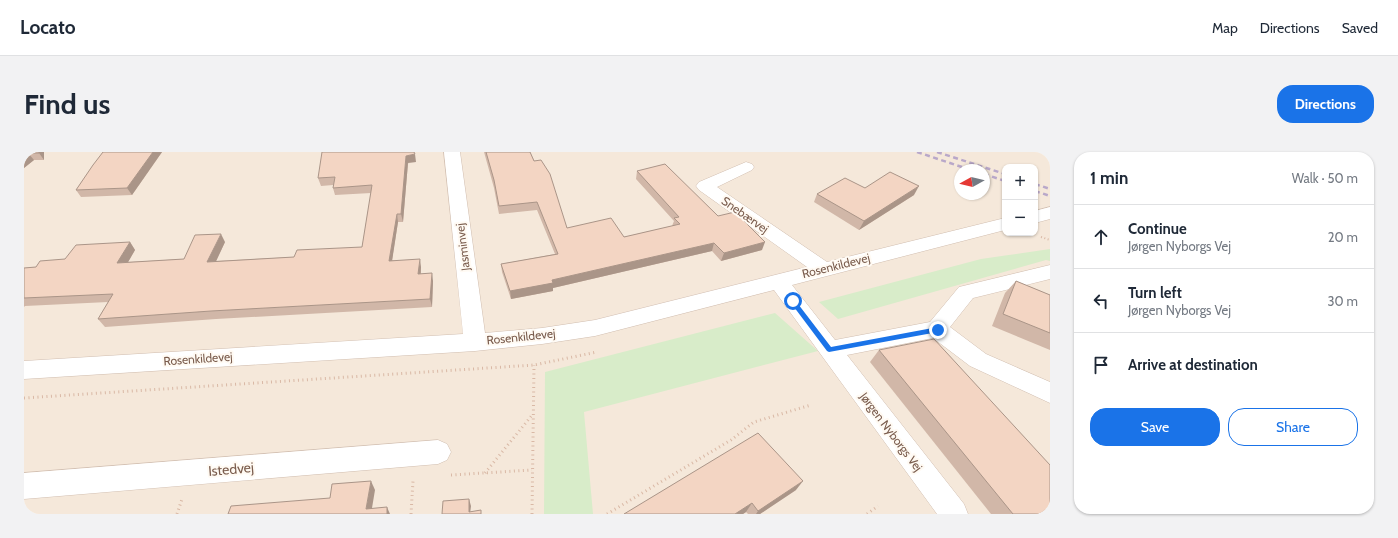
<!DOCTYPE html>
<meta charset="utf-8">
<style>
:root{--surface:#fff;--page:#f2f2f3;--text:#1f2937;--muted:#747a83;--line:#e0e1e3;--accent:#1a73e8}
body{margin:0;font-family:Cabin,sans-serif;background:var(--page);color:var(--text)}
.controls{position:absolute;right:12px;top:12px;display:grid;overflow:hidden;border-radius:8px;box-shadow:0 1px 3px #0004}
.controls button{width:36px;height:36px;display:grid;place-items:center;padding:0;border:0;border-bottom:1px solid var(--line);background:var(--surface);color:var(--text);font:20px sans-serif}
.compass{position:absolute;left:930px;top:12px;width:36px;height:36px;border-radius:50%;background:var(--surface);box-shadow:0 1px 3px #0004;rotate:262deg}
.stop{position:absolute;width:12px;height:12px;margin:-9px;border:3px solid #1a73e8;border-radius:50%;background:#fff}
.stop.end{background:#1a73e8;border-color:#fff;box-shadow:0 1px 4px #0008}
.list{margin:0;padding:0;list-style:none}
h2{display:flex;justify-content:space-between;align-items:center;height:52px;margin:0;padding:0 16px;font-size:17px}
h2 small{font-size:13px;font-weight:400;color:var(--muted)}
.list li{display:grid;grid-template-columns:26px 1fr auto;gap:12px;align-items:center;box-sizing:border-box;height:64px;padding:0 16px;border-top:1px solid var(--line)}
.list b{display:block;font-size:15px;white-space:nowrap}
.list p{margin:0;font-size:13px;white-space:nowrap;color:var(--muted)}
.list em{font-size:13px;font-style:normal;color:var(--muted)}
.actions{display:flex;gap:8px;padding:12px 16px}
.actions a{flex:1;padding:9px 0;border:1px solid var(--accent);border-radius:16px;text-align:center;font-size:14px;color:var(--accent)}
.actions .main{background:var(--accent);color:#fff}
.icon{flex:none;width:22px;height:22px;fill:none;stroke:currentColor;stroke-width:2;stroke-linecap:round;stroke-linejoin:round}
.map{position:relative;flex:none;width:1026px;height:362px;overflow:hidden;border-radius:16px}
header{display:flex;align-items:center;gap:24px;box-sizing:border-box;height:56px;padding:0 20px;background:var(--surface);border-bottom:1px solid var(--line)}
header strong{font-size:19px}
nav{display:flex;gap:22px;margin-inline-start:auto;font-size:14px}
.intro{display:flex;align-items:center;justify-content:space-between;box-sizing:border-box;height:96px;padding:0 24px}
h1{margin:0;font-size:28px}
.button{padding:10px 18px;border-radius:16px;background:var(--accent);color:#fff;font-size:14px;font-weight:700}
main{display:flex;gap:24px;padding:0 24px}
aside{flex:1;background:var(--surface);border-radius:16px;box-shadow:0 1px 3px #0004}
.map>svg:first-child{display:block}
</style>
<header>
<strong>Locato</strong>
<nav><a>Map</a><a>Directions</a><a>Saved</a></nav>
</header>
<div class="intro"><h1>Find us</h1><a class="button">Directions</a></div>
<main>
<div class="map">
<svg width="1026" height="362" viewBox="0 0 1026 362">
<rect width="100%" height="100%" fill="#fdf6ec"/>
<!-- residential -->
<path fill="#f5e8da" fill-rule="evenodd" d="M0,0h1026v362h-1026zM981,15h30v66h-30zM936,18h24v24h-24z"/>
<!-- green -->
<g fill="#d8ecc9">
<path d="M1026,97v12l-4,-1 -208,59 -19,-17 162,-43z"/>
<path d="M751,161l43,38 -234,61 9,102h-49l1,-142z"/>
</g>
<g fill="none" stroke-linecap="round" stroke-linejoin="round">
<!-- minor casing -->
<g stroke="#d1beb0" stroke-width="1">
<g id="minor">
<path d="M420,0h16l25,181 57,-5 53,-8 212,-53 -108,-77 -3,-4 3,-4 47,-20 6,2 2,3 -2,3 -35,17 110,75 178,-44v12l-213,55 43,55 95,-18 29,-35 91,-22v14l-77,19 -23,29 36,27 64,28v21l-80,-37 -37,-28 -86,17 117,149 4,10h-31l-163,-224 -179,46 -53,8 -67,7 -451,28v-18l439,-27z"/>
<path d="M1026,55v12l-15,4v-12z"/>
<path d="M414,288l9,4 4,8 -4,8 -9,4 -414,35v-26z"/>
</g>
</g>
<!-- path-far1 -->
<path stroke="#d9b8a5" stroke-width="2" stroke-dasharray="1 2.5" stroke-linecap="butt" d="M1017,85l9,3"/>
<!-- path -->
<g stroke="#d9b8a5" stroke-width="3" stroke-dasharray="1 3.5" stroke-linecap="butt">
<path d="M0,246l510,-33 63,-13"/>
<path d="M461,321l48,-59"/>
<path d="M427,323l81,-5"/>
<path d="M153,362l5,-15"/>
<path d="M387,362l2,-33"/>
<path d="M508,362l2,-149"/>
<path d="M583,362l124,-74 23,-18 57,-17"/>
<path d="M843,362l11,-8"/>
</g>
<!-- minor -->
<use href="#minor" fill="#fff" fill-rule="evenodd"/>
<!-- rail -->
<g stroke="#b9a8c9" stroke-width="2.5" stroke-dasharray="5 3.5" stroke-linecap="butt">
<path d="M893,0l54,18"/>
<path d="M913,0l68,22"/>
<path d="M960,22l21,7"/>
<path d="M1011,32l15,5"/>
<path d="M1011,39l15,5"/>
</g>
</g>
<!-- wall -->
<g fill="#d1b7a8">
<path d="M0,0h20v8h-10l-10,8z"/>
<path d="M79,0h59l-30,43 -51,2 -5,-7z"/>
<path d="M460,0h46l37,76 57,9 48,-11 2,-5 -38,-42 1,-8 81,45 44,34 -41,11 -9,-10 -159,37v3l-42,8 -9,-27 -1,-8 54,-10 -18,-44 -38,4 -5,-26z"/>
<path d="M392,10l-8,1 -5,59h-5l-6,38 29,7v7l12,7 -1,26 -216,12 -111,8 -7,-8 10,-17 -83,4 -1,1v-39l12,-1 94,-25 5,8 -7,12 56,-3 41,-17 -9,19 78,-4 68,-10 9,-54 -36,2 -2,-7v-3l-12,1 -3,-8z"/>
<path d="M841,36l49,7 -55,35 -45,-28 3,-8z"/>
<path d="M992,129l34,14v55l-58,-24 13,-33z"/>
<path d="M855,198l171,164h-59l-121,-152z"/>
<path d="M772,338l-36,24h-12l-2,-2 -3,2h-119z"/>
</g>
<!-- shaded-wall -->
<g fill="#aa9588">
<path d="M15,0h5v8l-5,-7z"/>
<path d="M129,0h9l-30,43 -5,-7z"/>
<path d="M4,1l6,7 -10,8v-12z"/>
<path d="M391,2l1,8 -8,1 -5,59 -2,-8 5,-58z"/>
<path d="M895,34l-5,9 -55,35 5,-9z"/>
<path d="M373,62l1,8 -7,46 -2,-7z"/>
<path d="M197,82l4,8 -13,28 -5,-8z"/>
<path d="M106,90l5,8 -12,21 -6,-8z"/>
<path d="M741,90l-3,8 -41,11 3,-8z"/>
<path d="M690,91l-2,8 -159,37v3l-42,8 -1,-8 42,-11z"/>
<path d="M396,107l1,8 -1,15 -2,-8z"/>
<path d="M408,121l1,8 -1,26 -2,-8z"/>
<path d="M347,329l4,9 -4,24 -5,-5z"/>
<path d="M779,329l-7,9 -36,24h-4l2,-3z"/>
<path d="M445,347l2,7 -1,8 -1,-2z"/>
<path d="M728,351l-6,9 -3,2h-8z"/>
<path d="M363,355l3,7h-3z"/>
</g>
<!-- building -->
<g fill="#f3d5c3" stroke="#aa9588">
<path d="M0,0h15v1h-11l-4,3z"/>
<path d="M79,0h50l-26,36 -51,2 17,-25z"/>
<path d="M298,0h92l1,2 -9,2 -5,58h-4l-8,47 31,-2 -2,15 14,-1 -2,26 -219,12 -113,8 15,-25 -89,4v-30l12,-1 4,-6 25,-2 11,-14 54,-3 -13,21 67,-4 11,-24 26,-1 -14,28 87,-5 3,-7 65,-3 10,-62 -39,3 2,-11 -17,1z"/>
<path d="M462,0h44l4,9 7,-1 9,14 17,54 44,-10 13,19 56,-13 -6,-6 5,-1 -42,-46 28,-7 53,52 17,-4 30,30 -41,11 -10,-10 -162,37 1,3 -43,8 -9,-27 57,-10 -21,-52 -38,4 -5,-26z"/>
<path d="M866,20l29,14 -55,35 -47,-27 28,-16 20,10z"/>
<path d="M992,129l34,14v38l-47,-19z"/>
<path d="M910,187l116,126v49h-37l-134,-164z"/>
<path d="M734,281l45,48 -45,30 -6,-8 -17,11h-111z"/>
<path d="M347,329l-5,28 21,-2v7h-159l3,-8 99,-8 2,-14z"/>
<path d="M445,347v13l12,-2v4h-39l1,-13z"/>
</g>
<!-- route -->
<path fill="#1a73e8" d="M769,147l2,1 36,47 107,-20 3,3 -3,2 -109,20 -2,-1 -36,-48 -1,-2z"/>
<g text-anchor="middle" stroke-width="4" stroke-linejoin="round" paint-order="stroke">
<!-- street labels -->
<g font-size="12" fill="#7a5c4d" stroke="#fffaf3">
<text transform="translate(721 63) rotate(35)" y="4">Snebærvej</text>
<text transform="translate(439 95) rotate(-97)" y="4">Jasminvej</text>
<text transform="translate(812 114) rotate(-14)" y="4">Rosenkildevej</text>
<text transform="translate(497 185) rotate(-6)" y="4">Rosenkildevej</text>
<text transform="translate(174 207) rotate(-4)" y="4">Rosenkildevej</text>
<text transform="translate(867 280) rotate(53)" y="4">Jørgen Nyborgs Vej</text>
</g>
<!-- near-street labels -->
<g font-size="14" fill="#7a5c4d" stroke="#fffaf3">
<text transform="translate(207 317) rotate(-5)" y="5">Istedvej</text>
</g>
</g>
</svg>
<div class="controls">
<button>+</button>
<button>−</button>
</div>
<svg class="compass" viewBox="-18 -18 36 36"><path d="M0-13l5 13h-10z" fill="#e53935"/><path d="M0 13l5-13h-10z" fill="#747a83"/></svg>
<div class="stop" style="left:769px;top:149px"></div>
<div class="stop end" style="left:914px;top:178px"></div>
</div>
<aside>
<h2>1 min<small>Walk · 50 m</small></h2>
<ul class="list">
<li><svg class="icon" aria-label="ahead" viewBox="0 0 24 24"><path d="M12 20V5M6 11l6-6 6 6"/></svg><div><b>Continue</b><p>Jørgen Nyborgs Vej</p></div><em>20 m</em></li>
<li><svg class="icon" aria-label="left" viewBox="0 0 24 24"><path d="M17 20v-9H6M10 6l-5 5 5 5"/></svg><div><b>Turn left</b><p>Jørgen Nyborgs Vej</p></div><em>30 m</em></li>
<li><svg class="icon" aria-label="arrive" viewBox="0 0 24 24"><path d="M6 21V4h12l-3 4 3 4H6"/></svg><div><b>Arrive at destination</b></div></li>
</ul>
<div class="actions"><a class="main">Save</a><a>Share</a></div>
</aside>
</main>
